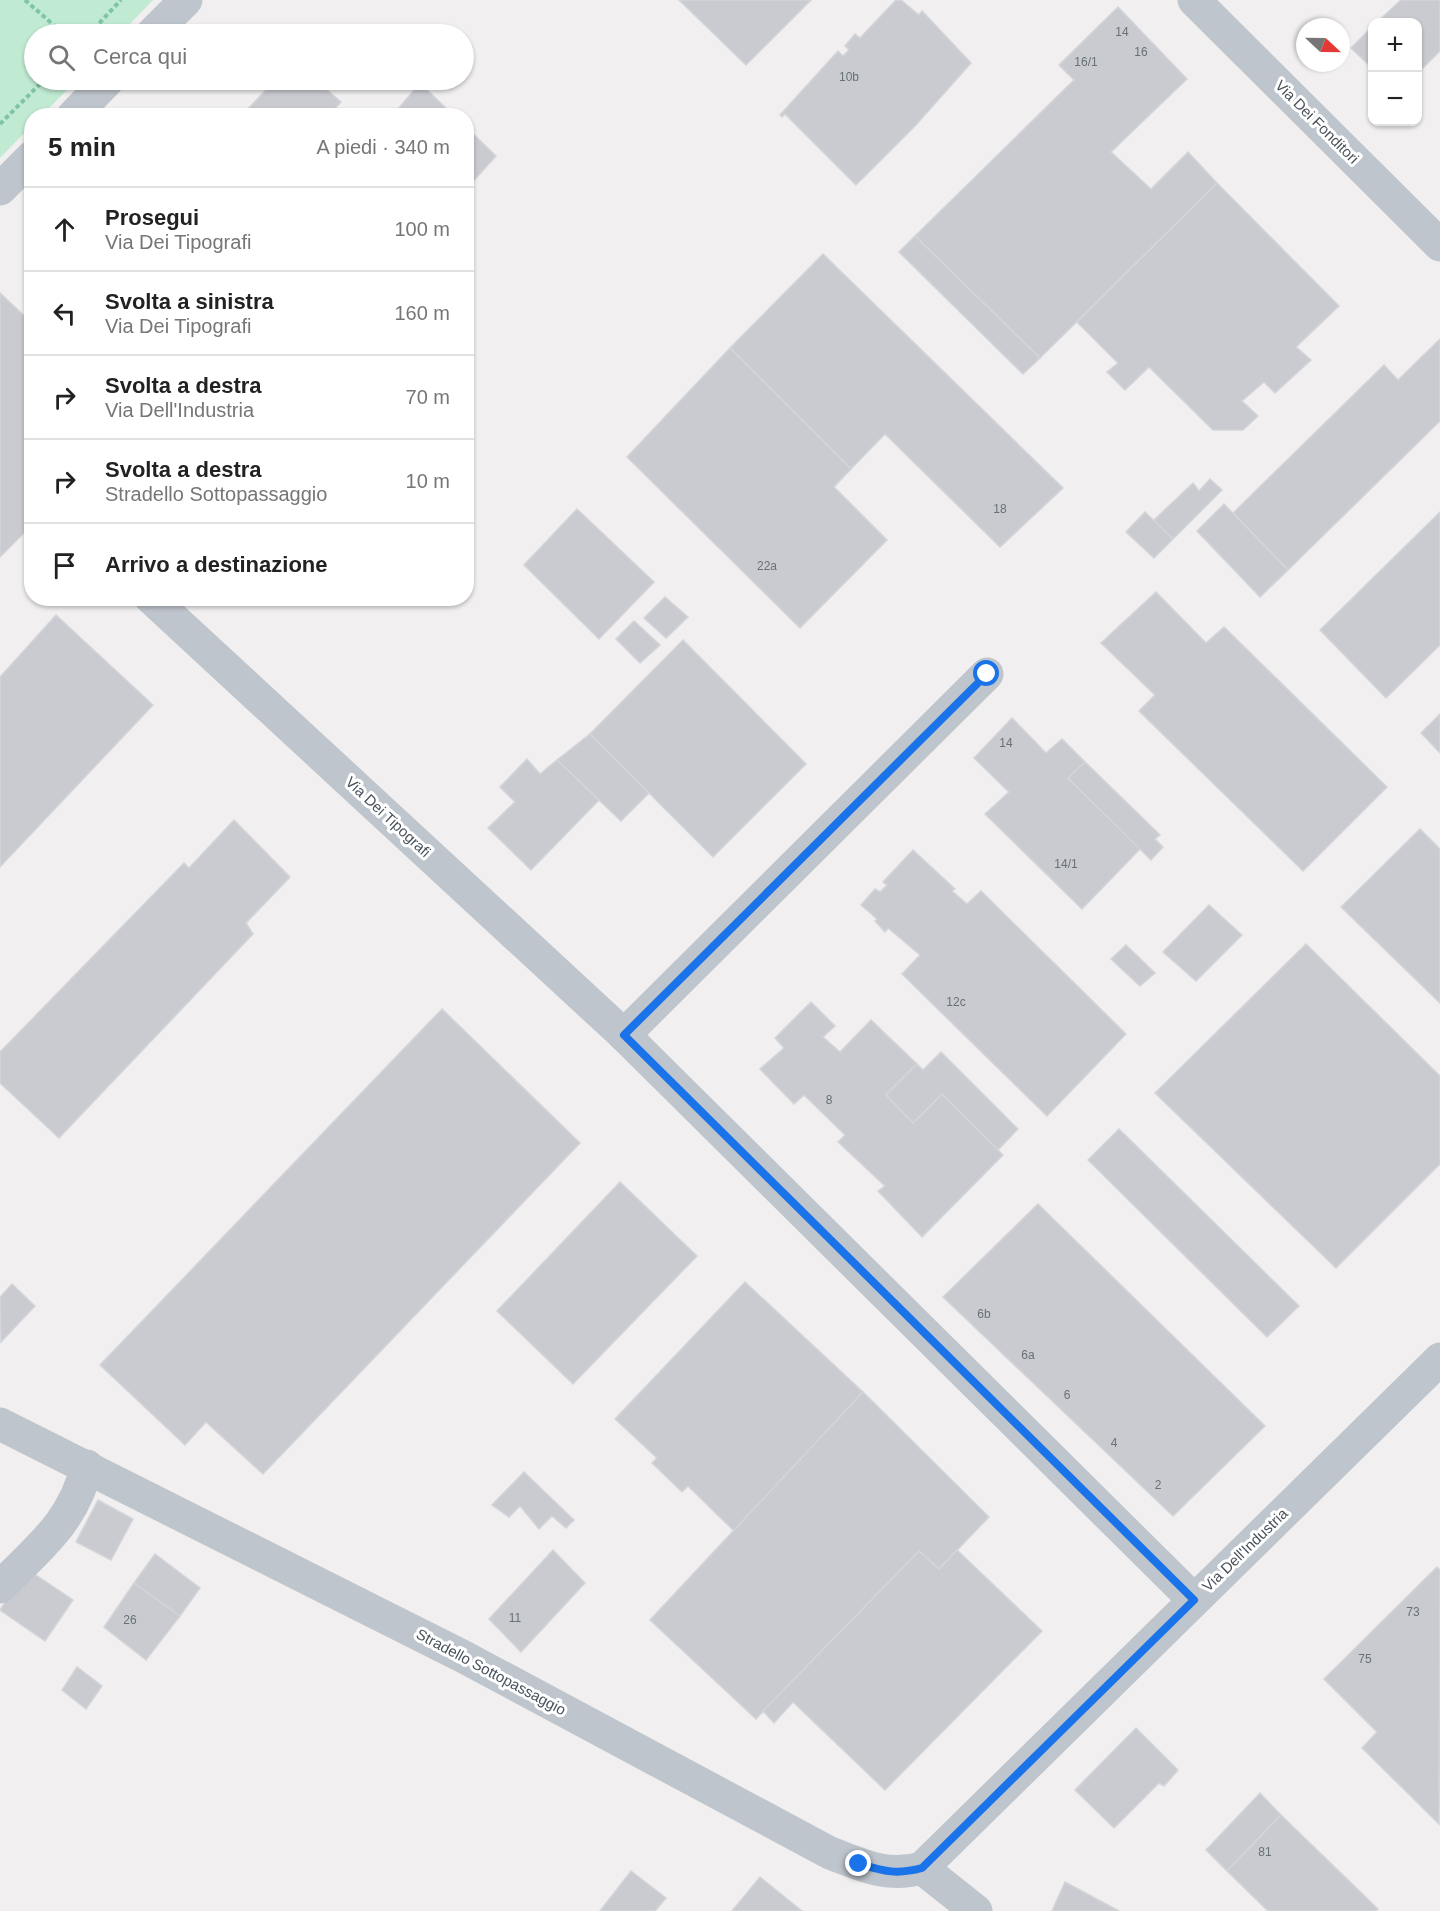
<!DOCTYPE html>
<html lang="it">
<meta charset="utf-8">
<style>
:root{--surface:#fff;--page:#f2f2f2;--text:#222;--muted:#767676;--line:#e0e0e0}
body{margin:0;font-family:Arial,sans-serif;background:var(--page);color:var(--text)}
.controls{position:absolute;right:18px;top:18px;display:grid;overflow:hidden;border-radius:12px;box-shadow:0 2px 4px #0004}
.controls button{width:54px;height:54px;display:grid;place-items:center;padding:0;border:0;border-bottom:2px solid var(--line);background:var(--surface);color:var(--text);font:30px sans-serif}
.compass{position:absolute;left:1296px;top:18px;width:54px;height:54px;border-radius:50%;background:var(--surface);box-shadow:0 2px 4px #0004;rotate:112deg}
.stop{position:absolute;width:18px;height:18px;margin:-14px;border:4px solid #1a73e8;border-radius:50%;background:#fff}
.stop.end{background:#1a73e8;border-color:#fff;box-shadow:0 2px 6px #0008}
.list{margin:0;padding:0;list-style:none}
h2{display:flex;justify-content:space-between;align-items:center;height:78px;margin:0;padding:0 24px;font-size:26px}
h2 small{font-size:20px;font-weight:400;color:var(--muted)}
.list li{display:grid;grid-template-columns:39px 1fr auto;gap:18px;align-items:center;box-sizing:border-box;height:84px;padding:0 24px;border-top:2px solid var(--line)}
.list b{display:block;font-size:22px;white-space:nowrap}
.list p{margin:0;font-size:20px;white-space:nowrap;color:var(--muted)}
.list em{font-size:20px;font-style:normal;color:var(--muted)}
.icon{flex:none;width:33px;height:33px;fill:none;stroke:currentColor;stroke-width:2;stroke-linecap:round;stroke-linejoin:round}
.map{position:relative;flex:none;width:1440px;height:1911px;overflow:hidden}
.search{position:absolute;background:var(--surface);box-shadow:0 2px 4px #0004;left:24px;top:24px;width:450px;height:66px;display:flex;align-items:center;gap:15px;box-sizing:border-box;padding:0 21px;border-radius:33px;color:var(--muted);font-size:22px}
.panel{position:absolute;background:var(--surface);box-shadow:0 2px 4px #0004;left:24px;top:108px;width:450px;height:498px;border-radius:24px}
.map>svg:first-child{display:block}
</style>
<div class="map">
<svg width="1440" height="1911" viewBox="0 0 1440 1911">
<rect width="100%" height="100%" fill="#f1efef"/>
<!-- green -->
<path fill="#c1ead2" d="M0,0h153l-33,34h-86v46h43l-35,35 -10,1 -1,10 -31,32z"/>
<!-- building -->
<g fill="#c9cbd1" stroke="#d3d5d9" stroke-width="1.5">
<path d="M679,0h132l-65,65z"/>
<path d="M896,0h5l18,15 3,-4 49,52 -56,63 -59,59 -71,-71 -3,3 -2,-2 58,-64 5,5 6,-6 -4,-4 10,-12 5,4z"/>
<path d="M1401,0h39v51l-22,22v-51h-41z"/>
<path d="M1118,7l69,72 -76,73 40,37 37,-37 29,31 -177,175 -125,-122 159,-156 -15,-15z"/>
<path d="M1372,27v41l-21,-20z"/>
<path d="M275,80h41l25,22 -13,14h-73l-7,-7z"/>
<path d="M420,83l34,33h-62z"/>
<path d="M466,127l30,29 -30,33z"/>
<path d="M1217,183l122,123 -43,41 15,13 -36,33 -11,-11 -22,19 16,15 -15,14h-30l-64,-63 -24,23 -18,-18 11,-9 -41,-41z"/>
<path d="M915,236l125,122 -17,16 -124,-122z"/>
<path d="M823,254l240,234 -63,59 -115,-113 -34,35 -121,-121z"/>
<path d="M0,293l32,30v202l-32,32z"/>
<path d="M1440,339v82l-152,149 -55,-57 151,-148 14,15z"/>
<path d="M730,348l121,121 -17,18 53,53 -87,88 -173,-171z"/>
<path d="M1210,479l12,11 -49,49 -20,-18 40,-38 6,8z"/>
<path d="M1224,504l64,66 -28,27 -63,-66z"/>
<path d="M577,509l77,73 -55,57 -75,-74z"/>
<path d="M1145,512l28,27 -19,19 -28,-26z"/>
<path d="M1440,512v133l-54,53 -66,-68z"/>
<path d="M1156,592l50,51 18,-16 163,160 -84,84 -164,-160 16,-16 -54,-52z"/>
<path d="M665,597l23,20 -22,21 -22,-20z"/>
<path d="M56,615l97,90 -153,162v-190z"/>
<path d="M634,621l26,24 -20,18 -24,-24z"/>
<path d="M683,640l123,124 -93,93 -123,-123z"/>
<path d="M1440,714v39l-19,-20z"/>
<path d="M1012,718l34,35 16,-14 23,23 -17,16 72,71 -58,60 -97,-95 24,-22 -35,-34z"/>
<path d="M590,734l59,59 -28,28 -64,-61z"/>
<path d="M527,759l13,15 17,-14 42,40 -68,70 -43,-42 27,-26 -15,-15z"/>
<path d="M1085,762l75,73 -5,4 8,8 -12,13 -83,-82z"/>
<path d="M234,820l56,57 -44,46 7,11 -194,204 -59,-55v-31l184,-189 5,5z"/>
<path d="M1420,829l20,20v154l-99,-96z"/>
<path d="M913,850l42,39 -3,2 15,13 14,-13 145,143 -79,82 -145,-142 18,-19 -32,-27 -3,4 -10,-11 2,-2 -16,-14 14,-16 5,3 7,-7 -4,-3z"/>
<path d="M1209,905l33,30 -46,46 -33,-29z"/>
<path d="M1306,944l134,132v88l-104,104 -181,-175z"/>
<path d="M1126,945l29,28 -15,13 -29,-27z"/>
<path d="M811,1002l24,24 -12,11 17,15 31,-32 46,44 -31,31 27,28 29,-29 61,61 -81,82 -44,-46 7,-5 -47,-44 7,-7 -41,-40 -10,9 -34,-35 24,-21 -9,-10z"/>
<path d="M442,1009l138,134 -317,331 -57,-52 -21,23 -85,-80z"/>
<path d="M941,1052l77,77 -20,21 -56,-56 -29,29 -27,-28 31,-31 6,6z"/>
<path d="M1119,1129l180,177 -32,31 -179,-177z"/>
<path d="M620,1182l77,74 -124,128 -76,-73z"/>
<path d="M1038,1204l227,222 -92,90 -230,-219z"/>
<path d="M745,1282l118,110 -129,139 -46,-45 -6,6 -30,-29 5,-5 -42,-39z"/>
<path d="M12,1284l23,22 -34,36 -1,-45z"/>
<path d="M863,1392l126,125 -50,52 -20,-18 -163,168 -106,-99z"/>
<path d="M524,1472l50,48 -8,8 -14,-12 -13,13 -19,-23 -11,11 -17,-12z"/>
<path d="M98,1500l35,19 -22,41 -35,-18z"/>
<path d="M553,1550l32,33 -64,69 -32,-33z"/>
<path d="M957,1550l85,81 -157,159 -92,-88 -19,21 -11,-12 156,-160 20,18z"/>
<path d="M155,1554l45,34 -20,28 -46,-33z"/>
<path d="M1437,1567l3,3 -1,254 -77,-76 15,-16 -53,-53z"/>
<path d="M27,1569l46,31 -28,41 -45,-31z"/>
<path d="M134,1583l46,33 -34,44 -42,-33z"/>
<path d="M77,1667l25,19 -16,23 -24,-19z"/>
<path d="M1136,1728l42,42 -14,16 -5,-3 -45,45 -39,-38z"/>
<path d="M1260,1793l21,22 -54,56 -21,-21z"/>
<path d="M1281,1815l97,94 -2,2h-108l-41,-40z"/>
<path d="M631,1871l35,27 -11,13h-55z"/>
<path d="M760,1877l42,34h-70z"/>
<path d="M1065,1882l54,29h-67z"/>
</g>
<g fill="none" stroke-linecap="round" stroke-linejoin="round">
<!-- path -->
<g stroke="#7dc5a3" stroke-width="4" stroke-dasharray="4.5 3" stroke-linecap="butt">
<path d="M25,0l39,34"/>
<path d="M89,34l32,-34"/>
<path d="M0,124l44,-44"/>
</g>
<!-- minor -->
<g stroke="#bec5cc" stroke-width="33">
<path d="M1194,0l246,245"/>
<path d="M152,34l34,-34"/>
<path d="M73,116l35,-36"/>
<path d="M0,189l32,-32"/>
<path d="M151,598l473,437 570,565"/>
<path d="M624,1035l363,-361"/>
<path d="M0,1424l464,233 366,196c32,12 57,25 92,15l54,43"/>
<path d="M0,1587c39,-40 73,-64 87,-121"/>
<path d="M922,1868l518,-509"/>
</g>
</g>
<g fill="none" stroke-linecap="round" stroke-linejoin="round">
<!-- route -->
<path stroke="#1a73e8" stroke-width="8" d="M859,1864c25,7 37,11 63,4l272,-268 -570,-565 363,-361"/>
</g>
<g text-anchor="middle" stroke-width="6" stroke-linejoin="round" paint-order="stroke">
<!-- number labels -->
<g font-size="12" fill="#687078">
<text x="1122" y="36">14</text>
<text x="1141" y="56">16</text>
<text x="1086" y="66">16/1</text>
<text x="849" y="81">10b</text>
<text x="1000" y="513">18</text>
<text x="767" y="570">22a</text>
<text x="1006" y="747">14</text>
<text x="1066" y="868">14/1</text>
<text x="956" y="1006">12c</text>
<text x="829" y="1104">8</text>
<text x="984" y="1318">6b</text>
<text x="1028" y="1359">6a</text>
<text x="1067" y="1399">6</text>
<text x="1114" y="1447">4</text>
<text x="1158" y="1489">2</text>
<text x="1413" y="1616">73</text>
<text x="515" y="1622">11</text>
<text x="130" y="1624">26</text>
<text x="1365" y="1663">75</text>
<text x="1265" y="1856">81</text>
</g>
<!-- street labels -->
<g font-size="15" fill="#48515a" stroke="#fff">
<text transform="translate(1317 122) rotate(45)" y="5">Via Dei Fonditori</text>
<text transform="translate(388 817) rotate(43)" y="5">Via Dei Tipografi</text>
<text transform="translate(1245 1550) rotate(-44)" y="5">Via Dell'Industria</text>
<text transform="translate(491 1672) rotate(28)" y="5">Stradello Sottopassaggio</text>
</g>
</g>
</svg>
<div class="controls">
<button>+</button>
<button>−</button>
</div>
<svg class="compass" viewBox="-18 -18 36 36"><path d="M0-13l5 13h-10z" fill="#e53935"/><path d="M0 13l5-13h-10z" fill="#767676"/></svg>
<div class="stop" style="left:987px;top:674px"></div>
<div class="stop end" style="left:859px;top:1864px"></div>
<div class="search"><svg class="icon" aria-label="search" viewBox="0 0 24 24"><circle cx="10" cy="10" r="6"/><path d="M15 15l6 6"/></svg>Cerca qui</div>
<section class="panel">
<h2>5 min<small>A piedi · 340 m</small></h2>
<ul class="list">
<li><svg class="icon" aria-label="ahead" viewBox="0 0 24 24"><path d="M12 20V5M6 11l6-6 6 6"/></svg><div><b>Prosegui</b><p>Via Dei Tipografi</p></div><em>100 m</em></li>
<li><svg class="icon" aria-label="left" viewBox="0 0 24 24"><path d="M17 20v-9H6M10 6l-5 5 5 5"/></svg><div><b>Svolta a sinistra</b><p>Via Dei Tipografi</p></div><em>160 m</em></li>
<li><svg class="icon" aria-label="right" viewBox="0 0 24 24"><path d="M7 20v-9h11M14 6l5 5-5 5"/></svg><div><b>Svolta a destra</b><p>Via Dell'Industria</p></div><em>70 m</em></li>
<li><svg class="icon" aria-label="right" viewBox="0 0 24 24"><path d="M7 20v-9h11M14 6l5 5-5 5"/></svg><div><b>Svolta a destra</b><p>Stradello Sottopassaggio</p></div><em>10 m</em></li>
<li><svg class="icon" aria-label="arrive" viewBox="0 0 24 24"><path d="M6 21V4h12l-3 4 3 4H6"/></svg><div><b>Arrivo a destinazione</b></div></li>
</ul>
</section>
</div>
